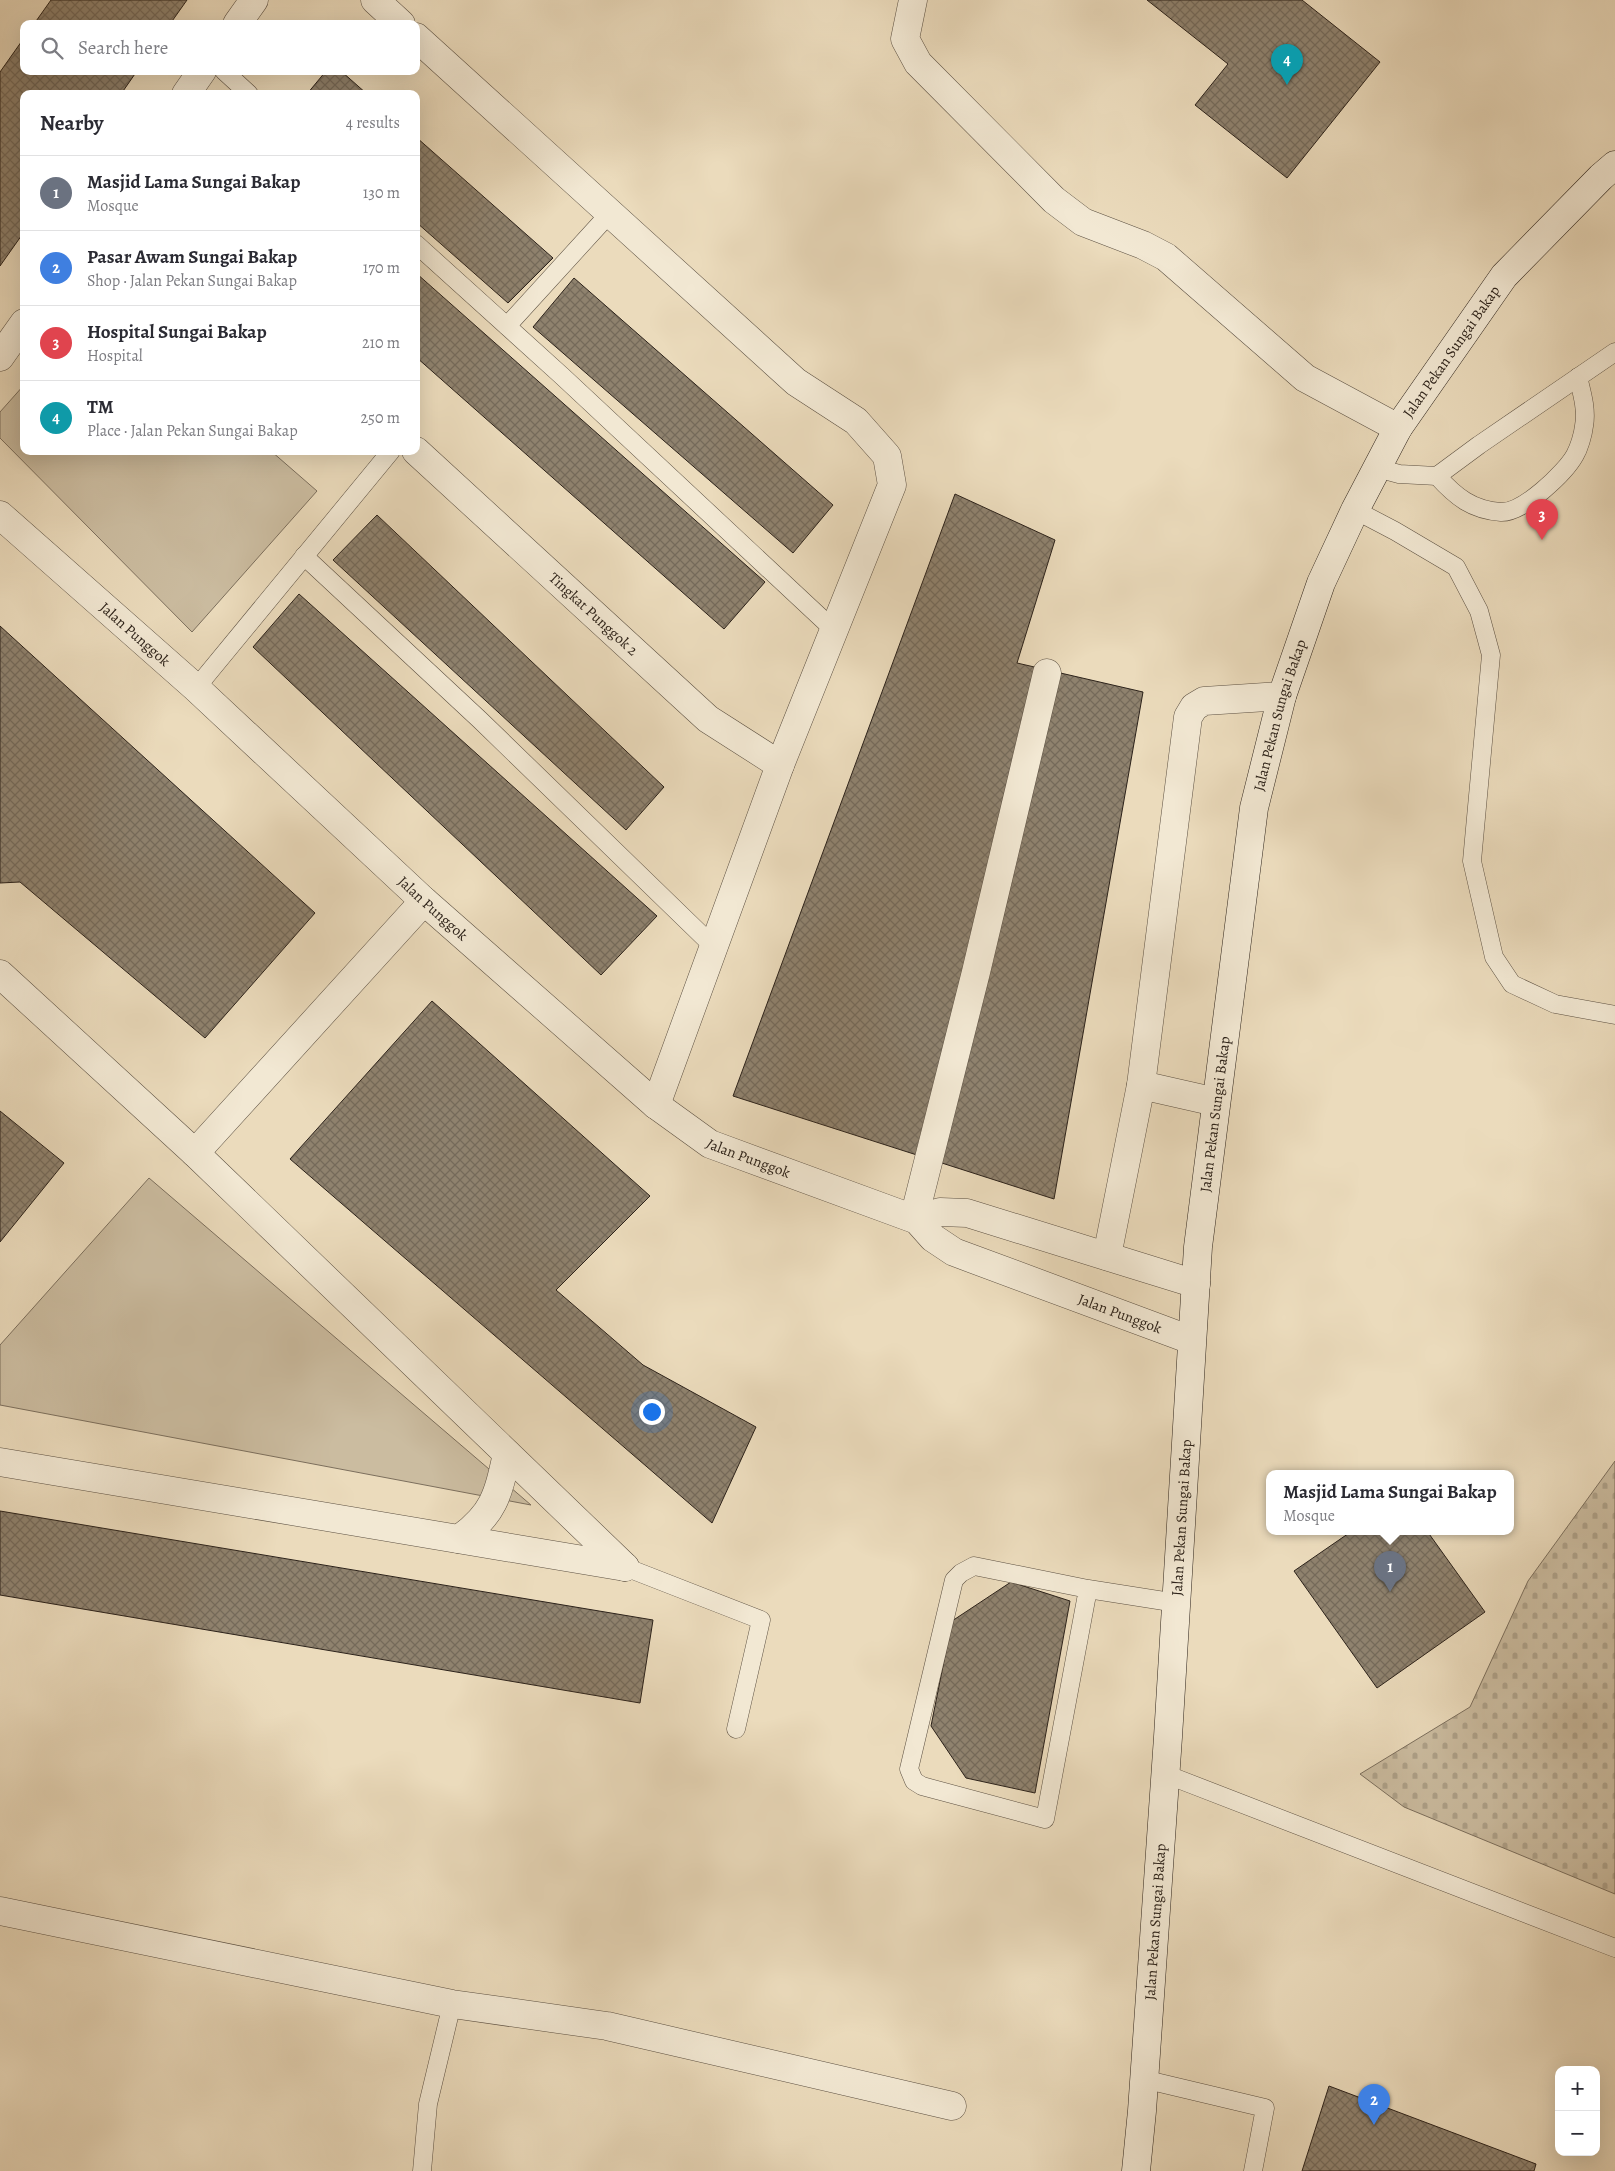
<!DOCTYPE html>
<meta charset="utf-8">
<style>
:root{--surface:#fff;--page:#f7f7f7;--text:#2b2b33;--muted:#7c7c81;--line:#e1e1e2;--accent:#db2777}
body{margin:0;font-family:Alegreya,serif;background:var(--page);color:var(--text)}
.controls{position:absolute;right:15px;bottom:15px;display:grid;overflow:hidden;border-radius:10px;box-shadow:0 5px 20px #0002}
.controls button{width:45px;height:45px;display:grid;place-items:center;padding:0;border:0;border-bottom:1px solid var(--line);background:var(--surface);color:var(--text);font:25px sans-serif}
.you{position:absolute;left:651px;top:1411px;width:18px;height:18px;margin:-12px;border:4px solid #fff;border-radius:50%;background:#1a73e8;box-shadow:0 0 0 8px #1a73e833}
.badge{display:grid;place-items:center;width:32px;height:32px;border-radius:50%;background:var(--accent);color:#fff;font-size:16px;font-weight:700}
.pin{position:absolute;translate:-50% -41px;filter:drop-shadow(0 1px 2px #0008)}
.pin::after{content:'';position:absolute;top:26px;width:18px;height:15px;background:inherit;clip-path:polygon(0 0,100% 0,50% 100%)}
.popup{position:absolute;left:1266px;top:1470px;width:248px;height:65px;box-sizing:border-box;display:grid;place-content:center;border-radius:10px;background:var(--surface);filter:drop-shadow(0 1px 4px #0005);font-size:16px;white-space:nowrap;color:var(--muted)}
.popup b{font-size:19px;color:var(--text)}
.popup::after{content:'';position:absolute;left:50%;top:100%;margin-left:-10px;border:10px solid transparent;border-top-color:var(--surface)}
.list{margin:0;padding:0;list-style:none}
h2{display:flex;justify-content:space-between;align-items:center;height:65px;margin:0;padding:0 20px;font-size:21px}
h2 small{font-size:16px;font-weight:400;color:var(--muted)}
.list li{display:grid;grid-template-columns:32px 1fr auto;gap:15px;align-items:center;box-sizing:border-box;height:75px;padding:0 20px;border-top:1px solid var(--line)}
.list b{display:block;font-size:19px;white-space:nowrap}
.list p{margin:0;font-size:16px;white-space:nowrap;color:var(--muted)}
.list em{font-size:16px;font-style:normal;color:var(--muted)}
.icon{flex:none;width:28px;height:28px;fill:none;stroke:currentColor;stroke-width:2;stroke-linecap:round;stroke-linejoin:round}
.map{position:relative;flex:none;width:1615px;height:2171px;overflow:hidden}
.search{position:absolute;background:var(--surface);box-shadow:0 5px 20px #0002;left:20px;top:20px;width:400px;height:55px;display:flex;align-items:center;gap:12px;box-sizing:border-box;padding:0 18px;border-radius:10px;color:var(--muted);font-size:19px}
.panel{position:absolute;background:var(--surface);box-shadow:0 5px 20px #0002;left:20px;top:90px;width:400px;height:365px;border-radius:10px}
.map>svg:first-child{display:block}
</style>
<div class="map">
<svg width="1615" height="2171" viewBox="0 0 1615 2171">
<defs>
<pattern id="cemetery-stones" width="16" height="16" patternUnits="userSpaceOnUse" patternTransform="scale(1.25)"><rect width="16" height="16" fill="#cbbca0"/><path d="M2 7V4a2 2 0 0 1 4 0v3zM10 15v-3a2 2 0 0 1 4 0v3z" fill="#aea189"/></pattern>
<pattern id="building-cross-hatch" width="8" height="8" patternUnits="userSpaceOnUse" patternTransform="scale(1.25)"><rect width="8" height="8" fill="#8f826e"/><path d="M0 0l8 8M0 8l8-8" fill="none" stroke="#756a5a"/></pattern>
</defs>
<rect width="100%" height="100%" fill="#ebdbbc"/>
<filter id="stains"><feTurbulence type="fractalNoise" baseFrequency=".004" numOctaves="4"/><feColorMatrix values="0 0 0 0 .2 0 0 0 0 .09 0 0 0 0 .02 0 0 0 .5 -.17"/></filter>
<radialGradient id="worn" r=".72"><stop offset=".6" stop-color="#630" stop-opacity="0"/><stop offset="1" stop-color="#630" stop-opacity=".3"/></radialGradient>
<!-- green -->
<g fill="#cbbca0" stroke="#7c6f5d">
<path d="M24,385v66h247l46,40 -125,141 -192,-194v-26z"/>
<path d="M149,1178l382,327 -531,-100v-60z"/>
</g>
<!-- cemetery -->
<path fill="url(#cemetery-stones)" stroke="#7c6f5d" d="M1615,1461v433l-211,-87 -44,-33 110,-67 58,-126z"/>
<!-- building -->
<g fill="url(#building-cross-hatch)" stroke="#2c221a">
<path d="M51,0h136l-17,24h-136z"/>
<path d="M1147,0h155l78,62 -93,116 -92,-73 33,-41z"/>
<path d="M24,38v33h113l-16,23h-97v138l-24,34v-194z"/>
<path d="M326,71h15l26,23h-60z"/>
<path d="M416,137l137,121 -45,45 -92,-81z"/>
<path d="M416,273l349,309 -41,47 -308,-272z"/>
<path d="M574,278l259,227 -40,48 -260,-226z"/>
<path d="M955,494l100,46 -38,123 126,29 -89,507 -321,-103z"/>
<path d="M377,515l287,272 -38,43 -293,-270z"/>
<path d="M299,594l358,322 -56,59 -348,-328z"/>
<path d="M0,626l315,287 -110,125 -185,-156 -20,1z"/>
<path d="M432,1001l218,195 -94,94 87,75 113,62 -44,96 -422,-364z"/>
<path d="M0,1111l64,52 -64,79z"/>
<path d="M0,1511l653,109 -13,83 -640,-108z"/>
<path d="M1352,1531h75l58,81 -108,76 -83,-117z"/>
<path d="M1011,1582l59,19 -35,192 -69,-15 -35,-52 21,-105z"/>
<path d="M1329,2086l207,78 -2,7h-232z"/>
</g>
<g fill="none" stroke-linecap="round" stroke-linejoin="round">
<!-- lane casing -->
<g stroke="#5c5042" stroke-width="19">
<g id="lane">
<path d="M224,71l25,23"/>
<path d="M416,244l146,132 272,254"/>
<path d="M507,326l103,-113"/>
<path d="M1377,468l22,6 38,2 42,-31 136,-93"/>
<path d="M1437,476c19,21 35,34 64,36 22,1 64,-39 74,-57 4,-7 8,-20 9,-29 3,-16 -2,-33 -6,-49"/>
<path d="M1355,510l40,21 61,36 23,44 12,44 -19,206 22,96 18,27 43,20 60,11"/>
<path d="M304,556l176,164 234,227"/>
<path d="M196,688l195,-237"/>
<path d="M625,1567l136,53 -25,109"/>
<path d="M1088,1589l-114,-23 -13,7 -7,7 -45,189 5,12 8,5 123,33 43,-230 89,14"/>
<path d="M1165,1774l450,174"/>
<path d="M1143,2079l122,29 -12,63"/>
<path d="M422,2171l6,-67 24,-100"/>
</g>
</g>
<!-- street casing -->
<g stroke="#5c5042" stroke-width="29">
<g id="street">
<path d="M375,0l26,24"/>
<path d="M913,0l-8,39 13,24 136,137 29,22 60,23 23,12 139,121 93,50"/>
<path d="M237,24l17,-24"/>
<path d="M416,37l380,345 60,39 31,35 5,29 -112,280 -124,340"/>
<path d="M186,94l16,-23"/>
<path d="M0,357l24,-34"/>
<path id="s1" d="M416,451l292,268 72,46"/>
<path id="s2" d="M0,515l196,173 228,213 232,204 54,39 207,76 16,18 21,14 237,88"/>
<path d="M0,974l195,179 430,414"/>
<path d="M1141,1085l75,17"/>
<path d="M195,1153l229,-252"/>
<path d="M914,1218l62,-246 71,-299"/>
<path d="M917,1220l23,-8 27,1 229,71"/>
<path d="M1107,1256l34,-171 47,-368 6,-10 10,-6 78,-5"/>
<path d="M0,1462l625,105"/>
<path d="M459,1539c35,-25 39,-44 48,-85"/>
<path d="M0,1911l452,93 155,22 345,80"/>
</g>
</g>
<!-- secondary casing -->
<g stroke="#2c221a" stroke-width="29">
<g id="secondary">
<path id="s3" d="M1136,2171l6,-60 26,-374 30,-490 56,-439 28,-112 39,-113 34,-73 43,-82 106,-152 97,-99 14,-12"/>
</g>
</g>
<!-- lane -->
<use href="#lane" stroke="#f2e8d3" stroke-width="18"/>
<!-- street -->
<use href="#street" stroke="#f2e8d3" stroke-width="28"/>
<!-- secondary -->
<use href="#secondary" stroke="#f2e8d3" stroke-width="28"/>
</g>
<g text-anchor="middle" stroke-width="4.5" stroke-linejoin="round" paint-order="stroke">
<!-- street labels -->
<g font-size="15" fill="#2c221a" stroke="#f2e8d3">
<text dy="5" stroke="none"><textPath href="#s3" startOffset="1870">Jalan Pekan Sungai Bakap</textPath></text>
<text dy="5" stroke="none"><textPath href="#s1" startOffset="241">Tingkat Punggok 2</textPath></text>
<text dy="5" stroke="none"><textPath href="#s2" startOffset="180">Jalan Punggok</textPath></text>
<text dy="5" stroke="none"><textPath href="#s3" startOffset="1465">Jalan Pekan Sungai Bakap</textPath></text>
<text dy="5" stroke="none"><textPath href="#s2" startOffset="585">Jalan Punggok</textPath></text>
<text dy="5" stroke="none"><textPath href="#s3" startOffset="1060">Jalan Pekan Sungai Bakap</textPath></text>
<text dy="5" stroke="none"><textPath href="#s2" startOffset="990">Jalan Punggok</textPath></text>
<text dy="5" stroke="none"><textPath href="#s2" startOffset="1396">Jalan Punggok</textPath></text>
<text dy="5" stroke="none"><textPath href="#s3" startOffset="655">Jalan Pekan Sungai Bakap</textPath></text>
<text dy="5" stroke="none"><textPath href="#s3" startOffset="250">Jalan Pekan Sungai Bakap</textPath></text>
</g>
</g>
<rect width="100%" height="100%" filter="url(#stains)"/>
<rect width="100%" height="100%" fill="url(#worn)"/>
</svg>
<div class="controls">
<button>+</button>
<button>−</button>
</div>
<div class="you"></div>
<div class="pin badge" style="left:1390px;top:1592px;background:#6b7280">1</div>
<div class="popup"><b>Masjid Lama Sungai Bakap</b>Mosque</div>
<div class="pin badge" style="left:1374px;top:2125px;background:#3f7fe0">2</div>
<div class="pin badge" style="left:1542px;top:540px;background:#e0444e">3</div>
<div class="pin badge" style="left:1287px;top:85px;background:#0f9aa8">4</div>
<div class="search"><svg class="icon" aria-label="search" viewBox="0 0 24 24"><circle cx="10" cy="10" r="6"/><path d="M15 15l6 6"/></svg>Search here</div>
<section class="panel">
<h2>Nearby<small>4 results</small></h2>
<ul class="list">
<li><span class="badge" style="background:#6b7280">1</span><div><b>Masjid Lama Sungai Bakap</b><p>Mosque</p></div><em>130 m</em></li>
<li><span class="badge" style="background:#3f7fe0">2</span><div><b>Pasar Awam Sungai Bakap</b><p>Shop · Jalan Pekan Sungai Bakap</p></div><em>170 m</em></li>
<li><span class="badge" style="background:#e0444e">3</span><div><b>Hospital Sungai Bakap</b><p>Hospital</p></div><em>210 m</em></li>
<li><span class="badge" style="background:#0f9aa8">4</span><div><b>TM</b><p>Place · Jalan Pekan Sungai Bakap</p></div><em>250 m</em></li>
</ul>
</section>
</div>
